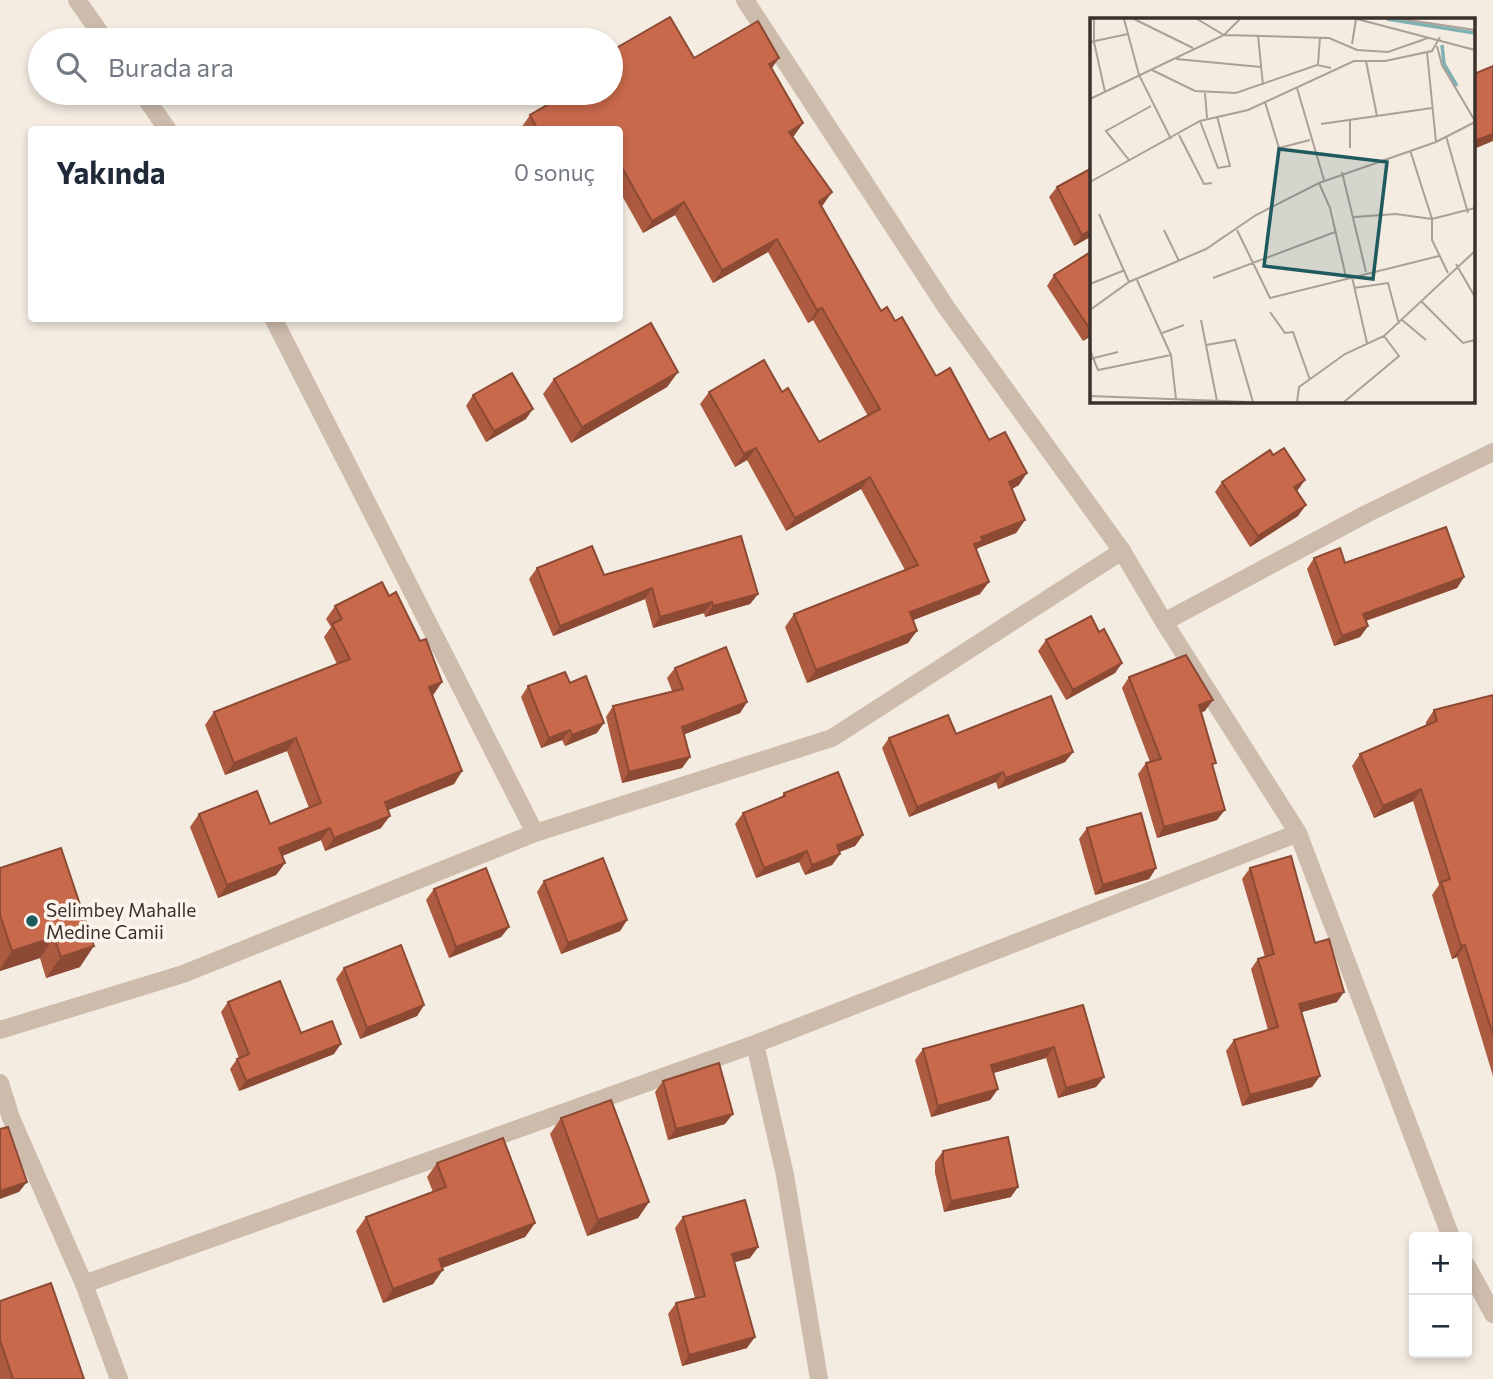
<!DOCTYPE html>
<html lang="tr">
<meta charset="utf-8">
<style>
:root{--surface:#fff;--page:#f6f6f7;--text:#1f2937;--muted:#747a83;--line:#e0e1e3}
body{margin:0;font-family:Commissioner,sans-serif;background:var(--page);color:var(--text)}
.controls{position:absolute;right:21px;bottom:21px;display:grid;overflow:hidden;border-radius:7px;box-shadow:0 4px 10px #0003}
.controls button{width:63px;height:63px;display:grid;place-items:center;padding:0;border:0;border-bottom:2px solid var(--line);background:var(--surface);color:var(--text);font:35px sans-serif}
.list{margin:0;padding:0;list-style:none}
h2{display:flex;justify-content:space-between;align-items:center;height:91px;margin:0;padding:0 28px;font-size:30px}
h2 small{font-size:23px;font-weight:400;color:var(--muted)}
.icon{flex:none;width:38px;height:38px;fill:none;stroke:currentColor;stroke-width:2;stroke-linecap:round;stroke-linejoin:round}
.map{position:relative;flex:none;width:1493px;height:1379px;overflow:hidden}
.search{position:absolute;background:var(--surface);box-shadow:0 4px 10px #0003;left:28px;top:28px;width:595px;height:77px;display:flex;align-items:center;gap:18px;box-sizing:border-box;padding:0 24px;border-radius:38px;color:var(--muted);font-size:26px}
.panel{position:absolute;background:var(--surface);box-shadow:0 4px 10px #0003;left:28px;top:126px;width:595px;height:196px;border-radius:7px}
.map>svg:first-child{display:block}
</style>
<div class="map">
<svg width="1493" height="1379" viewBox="0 0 1493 1379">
<rect width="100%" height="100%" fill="#f4ebe1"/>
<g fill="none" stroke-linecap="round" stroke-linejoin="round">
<!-- street -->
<g stroke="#cdbbac" stroke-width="18">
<path d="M77,0l28,40"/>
<path d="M745,0l201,307 176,244 42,71 134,211 153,404"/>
<path d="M142,93l26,37"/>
<path d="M273,318l262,515"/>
<path d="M1164,622l202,-108 127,-62"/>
<path d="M0,1030l183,-56 352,-141 297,-95 290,-187"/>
<path d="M755,1044l30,131 34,204"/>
<path d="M0,1083l11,35 73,166 35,95"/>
<path d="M1467,1266l26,48"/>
<path d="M84,1284l671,-240 543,-211"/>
</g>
</g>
<!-- wall -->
<g fill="#ac5a40">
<path d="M694,58l78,11 31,54 -10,14 39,55 -11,14 60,105 14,10 41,55 53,64 30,45 -7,4 13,31 -9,13 -38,15 -2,2 4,44 -67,26 -5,23 -101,40 -22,-56 9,-13 111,-44 -44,-81 -75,42 -39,-71 -12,7 -35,-63 9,-12h73l37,50 49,-26 -55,-96 -5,3 -40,-71 -55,31 -38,-68 -32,18 -23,-41v-62h-98l-1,-2 9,-13z"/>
<path d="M1057,187l35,49 -18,10 -25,-49z"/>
<path d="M1089,253l3,82 -9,6 -36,-55 7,-11z"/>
<path d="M678,372l-11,15 -96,56 -28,-49 11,-15z"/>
<path d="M473,395l53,24 -40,23 -20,-36z"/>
<path d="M1222,482l76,8 -1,1 1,25 -48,31 -35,-55z"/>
<path d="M1314,558l31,5 119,14 -7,11 -91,33 2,5 -8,11 -26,9 -27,-77z"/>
<path d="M537,568l67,7 154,19 -8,10 -45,13 -1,-4 -51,15 -8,-29 -92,37 -24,-57z"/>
<path d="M389,596l31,45 22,41 -9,13 29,76 -8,13 -66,26 -7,18 -56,23 -4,-11 -39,16 3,7 -9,12 -58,23 -28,-71 9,-13 71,10 39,-16 -22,-57 -62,24 -20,-50 9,-13 123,-48 -13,-27 7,-10 -5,-8 9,-13z"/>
<path d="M1099,632l23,31 -7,10 -49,27 -28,-49 8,-11z"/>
<path d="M675,668l72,34 -7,11 -56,21 6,23 -8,11 -60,15 -16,-66 7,-11 59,-15 -5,-13z"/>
<path d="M1129,677l76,34 -4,1 12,56 4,52 -60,18 -19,-64 8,-11 4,-1 -28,-74z"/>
<path d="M570,683l27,50 -32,13 -3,-6 -21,8 -20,-51 7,-11z"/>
<path d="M1493,695v381l-36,-119 -5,2 -20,-64 7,-10 -26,-84 -39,17 -22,-52 8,-12 66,-29v-3l8,-12z"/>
<path d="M956,734l117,18 -8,10 -67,27 -2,-7 -87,35 -27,-69 7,-10z"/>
<path d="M784,793l79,42 -8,11 -16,6 1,2 -8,11 -27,10 -6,-13 -43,16 -21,-54 8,-11 38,-15z"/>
<path d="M1087,828l69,40 -7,11 -54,16 -16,-56z"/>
<path d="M0,868l80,99 -34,11 -6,-20 -40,13z"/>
<path d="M1250,868l65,75 22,59 -36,10 19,64 -8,11 -70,19 -16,-55 8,-11 34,-10 -17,-61 7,-10 7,-2 -23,-78z"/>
<path d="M544,881l83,39 -7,11 -59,23 -24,-62z"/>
<path d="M434,889l75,38 -8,10 -52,21 -23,-58z"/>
<path d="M344,968l80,37 -7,11 -57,23 -24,-60z"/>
<path d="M228,1002l73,31 33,21 -95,37 -9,-22 7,-10 2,-1 -18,-46z"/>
<path d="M1083,1005l21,72 -8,10 -38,11 -12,-40 -53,15 5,16 -8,11 -59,17 -16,-57 8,-11z"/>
<path d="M663,1081l62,43 -57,16 -13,-48z"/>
<path d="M561,1118l88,84 -11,16 -51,18 -37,-102z"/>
<path d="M943,1151l68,46 -67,15 -9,-39v-11z"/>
<path d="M437,1163l98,60 -10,14 -83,31 -9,16 -50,19 -27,-72 10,-14 67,-25 -6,-15z"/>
<path d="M683,1217l75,30 -8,11 -16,4 13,86 -65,18 -14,-52 8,-11 19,-5 -20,-70z"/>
<path d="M0,1301l84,78h-84z"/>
</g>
<!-- shaded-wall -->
<g fill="#8c4a34">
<path d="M779,58l-9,13 -1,-7z"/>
<path d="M803,123l-9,13 -14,8 9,-12z"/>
<path d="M1493,134v7l-19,8v-8z"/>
<path d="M832,192l-9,13 -13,9 9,-12z"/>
<path d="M684,202l-9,13 -32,18 9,-12z"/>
<path d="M1092,229v7l-18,10 8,-11z"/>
<path d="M777,239l-9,13 -55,31 9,-13z"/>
<path d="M822,308l-9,12 -5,3 9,-13z"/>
<path d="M1092,330v5l-9,6 8,-10z"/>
<path d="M678,372l-11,15 -96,56 11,-16z"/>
<path d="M533,409l-7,10 -40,23 8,-11z"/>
<path d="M756,448l-9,12 -12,7 9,-13z"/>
<path d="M1027,473l-8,12 -18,10 8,-13z"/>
<path d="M870,477l-9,12 -75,42 9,-13z"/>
<path d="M1305,480l-7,10 -11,8 7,-11z"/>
<path d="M1306,505l-8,11 -48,31 8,-11z"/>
<path d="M1025,520l-9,13 -38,15 -4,6v-10l7,-7z"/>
<path d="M1464,577l-7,11 -101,36 7,-10z"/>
<path d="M989,582l-9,12 -79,31 9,-13z"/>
<path d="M652,588l-7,11 -92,37 7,-10z"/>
<path d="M758,594l-8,10 -45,13 8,-11z"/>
<path d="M712,602l-8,11 -51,15 7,-11z"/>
<path d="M1368,626l-8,11 -26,9 8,-10z"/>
<path d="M917,631l-9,12 -101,40 9,-13z"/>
<path d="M1122,663l-7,10 -49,27 7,-10z"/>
<path d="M442,682l-9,13 -13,4 9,-12z"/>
<path d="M1213,700l-8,11 -13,5 7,-11z"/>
<path d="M747,702l-7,11 -65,25 7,-11z"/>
<path d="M604,723l-7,10 -32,13 7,-11z"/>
<path d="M570,730l-8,10 -21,8 8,-10z"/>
<path d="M296,738l-9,13 -62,24 9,-12z"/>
<path d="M1073,752l-8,10 -67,27 8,-11z"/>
<path d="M690,757l-8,11 -60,15 7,-11z"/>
<path d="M462,771l-8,13 -78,31 9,-13z"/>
<path d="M1003,772l-7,10 -87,35 8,-10z"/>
<path d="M1421,789l-8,12 -39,17 9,-12z"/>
<path d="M1225,810l-8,10 -60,18 7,-11z"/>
<path d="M390,816l-9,12 -56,23 9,-13z"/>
<path d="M330,828l-9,12 -51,21 9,-13z"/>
<path d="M863,835l-8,11 -26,10 8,-11z"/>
<path d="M807,851l-8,11 -43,16 8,-10z"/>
<path d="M840,854l-8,11 -27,10 7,-10z"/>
<path d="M285,863l-9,12 -58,23 9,-13z"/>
<path d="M1156,868l-7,11 -54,16 8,-10z"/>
<path d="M627,920l-7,11 -59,23 7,-11z"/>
<path d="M509,927l-8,10 -52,21 7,-11z"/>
<path d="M54,937l-14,21 -40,13v-2l12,-18z"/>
<path d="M1465,945l-8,12 -5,2 9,-13z"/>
<path d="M94,946l-14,21 -34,11 15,-21z"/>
<path d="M1344,992l-7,10 -45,13 7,-11z"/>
<path d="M424,1005l-7,11 -57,23 7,-11z"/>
<path d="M341,1044l-7,10 -95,37 7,-10z"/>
<path d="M1054,1047l-8,11 -63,18 8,-11z"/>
<path d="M1320,1076l-8,11 -70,19 8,-11z"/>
<path d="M1104,1077l-8,10 -38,11 8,-10z"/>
<path d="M998,1089l-8,11 -59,17 7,-11z"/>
<path d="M733,1114l-8,10 -57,16 8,-11z"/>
<path d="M27,1182l-8,10 -19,7v-8z"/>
<path d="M1018,1187l-7,10 -67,15 7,-11z"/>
<path d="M649,1202l-11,16 -51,18 11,-16z"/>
<path d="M535,1223l-10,14 -96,36 10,-14z"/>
<path d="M758,1247l-8,11 -25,7 7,-11z"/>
<path d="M443,1270l-10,14 -50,19 10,-14z"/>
<path d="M755,1337l-8,11 -65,18 7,-11z"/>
</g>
<!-- building -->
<g fill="#c8694b" stroke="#8c4a34" stroke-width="2">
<path d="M670,17l24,41 64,-37 21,37 -10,6 34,59 -14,9 43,60 -13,10 62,109 6,-4 8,14 7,-4 34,59 14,-8 39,72 16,-8 22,41 -18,9 16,38 -44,17 2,4 -9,3 15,38 -79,30 7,19 -101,39 -22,-56 124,-49 -48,-88 -75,41 -39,-70 -12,6 -35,-62 55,-32 18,32 6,-4 31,54 61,-33 -58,-101 -5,2 -40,-71 -55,31 -38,-68 -32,19 -32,-57v-34h-82l-8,-15 38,-22h43v-42z"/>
<path d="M1493,66v68l-19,7v-67z"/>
<path d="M1092,168v61l-10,6 -25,-48z"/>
<path d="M1089,253l3,5v72l-1,1 -37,-56z"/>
<path d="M651,323l27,49 -96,55 -28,-48z"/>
<path d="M512,373l21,36 -39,22 -21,-36z"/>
<path d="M1284,448l21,32 -11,7 12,18 -48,31 -36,-54 48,-32 3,5z"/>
<path d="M1446,527l18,50 -101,37 5,12 -26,10 -28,-78 26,-10 5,15z"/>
<path d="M741,536l17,58 -45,12 -1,-4 -52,15 -8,-29 -92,38 -23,-58 55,-22 12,29z"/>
<path d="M382,582l7,14 7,-4 24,49 6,-2 16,43 -13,5 33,84 -77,31 5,14 -56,22 -4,-10 -51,20 6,15 -58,22 -28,-71 58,-23 13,33 51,-21 -25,-65 -62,25 -20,-51 136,-53 -18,-35 10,-5 -7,-13z"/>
<path d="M1091,616l8,16 5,-3 18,34 -49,27 -27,-50z"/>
<path d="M726,647l21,55 -65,25 8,30 -61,15 -16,-66 70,-17 -8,-21z"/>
<path d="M1186,655l27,45 -14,5 17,58 -4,1 13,46 -61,17 -18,-64 15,-4 -32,-82z"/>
<path d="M565,672l5,11 16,-7 18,47 -32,12 -2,-5 -21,8 -21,-52z"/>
<path d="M1493,695v340l-28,-90 -4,1 -20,-64 9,-3 -29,-90 -38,17 -23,-52 77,-33 -3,-11z"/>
<path d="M1051,696l22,56 -67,26 -3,-6 -86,35 -28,-69 59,-23 8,19z"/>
<path d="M838,772l25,63 -26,10 3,9 -28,11 -5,-14 -43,17 -21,-55 42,-17 -1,-3z"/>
<path d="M1141,813l15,55 -53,17 -16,-57z"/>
<path d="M61,848l33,98 -33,11 -7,-20 -42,14 -12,-36v-47z"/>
<path d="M1291,856l24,87 14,-4 15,53 -45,12 21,72 -70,19 -16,-55 44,-13 -20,-68 16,-5 -24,-86z"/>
<path d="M603,858l24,62 -59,23 -24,-62z"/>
<path d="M486,868l23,59 -53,20 -22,-58z"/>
<path d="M401,945l23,60 -57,23 -23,-60z"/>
<path d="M280,981l21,52 31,-12 9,23 -95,37 -9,-22 12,-5 -21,-52z"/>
<path d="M1083,1005l21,72 -38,11 -12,-41 -63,18 7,24 -60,17 -15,-57z"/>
<path d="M719,1063l14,51 -57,15 -13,-48z"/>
<path d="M611,1100l38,102 -51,18 -37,-102z"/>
<path d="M8,1127l19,55 -27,9v-62z"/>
<path d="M1008,1137l10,50 -67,14 -8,-39v-11z"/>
<path d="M503,1138l32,85 -96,36 4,11 -50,19 -27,-72 80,-30 -9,-24z"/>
<path d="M745,1200l13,47 -26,7 23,83 -66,18 -13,-52 29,-7 -22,-79z"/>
<path d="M51,1283l33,96h-71l-13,-39v-39z"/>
</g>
<!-- markers -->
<circle fill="#1f5a5e" stroke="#fbf5ee" stroke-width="2.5" cx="32" cy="921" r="7"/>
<g text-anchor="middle" stroke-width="7" stroke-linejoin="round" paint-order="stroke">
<!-- poi labels -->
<g font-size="19" fill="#3b302b" stroke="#fbf5ee" text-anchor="start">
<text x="46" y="917">Selimbey Mahalle<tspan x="46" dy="22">Medine Camii</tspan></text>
</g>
</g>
<!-- overview -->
<g transform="translate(1090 18)">
<rect width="385" height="385" fill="#f4ebe1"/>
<path fill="none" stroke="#7fb0b2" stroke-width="3.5" d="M297,1l88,14M352,27l2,19 13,22"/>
<path fill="none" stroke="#aaa098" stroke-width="2" d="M4,1v23l11,50M34,1l15,56 32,64M44,1l59,29M107,1l27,16 105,3 28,12 31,2 40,-14M267,1l118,31M312,1l73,11M168,17l5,50M0,24l38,-8M262,26l4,-25M347,28l5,19 33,56M337,34l9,90M86,41l85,8M276,43l11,55M228,46l2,-26M62,52l43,21 41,2 81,-28 14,3M207,70l27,92M115,75l2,25M0,81l134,-64 16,-16M175,84l14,46 31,-8M260,101v29M110,103l18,47 12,-2 -13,-50M231,106l111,-16M89,117l25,49 8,-1M356,118l22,77M320,132l22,69v21l16,33M39,142l-23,-29 45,-25M252,154l24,100M0,164l110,-61 48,-11 106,-49h31l47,-10 8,-14M229,165l11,25 16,69M9,196l30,68M264,199l42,-3 36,5 43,-11M74,212l15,31M147,212l33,68 169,-42M366,246l19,33M262,259l15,66M123,260l122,-46M47,262l34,75 5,44M0,266l35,-14M264,270l34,-5 11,41M331,283l42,42 12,-3M0,292l39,-28 77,-33 50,-34 63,-32 117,-41 39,-20M180,294l15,21 8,-1 17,48M111,302l16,81M312,302l24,20M72,315l22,-8M116,327l29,-5 18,62M0,332l8,20 73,-15M0,341l28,-7M0,378l159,6M207,384l2,-15 46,-33 39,-18 91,-85M254,384l55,-46 -15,-20"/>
<path fill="#1f5a5e" fill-opacity="0.15" stroke="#1f5a5e" stroke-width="3.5" d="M189,131l108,13 -14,117 -109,-13z"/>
<rect width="385" height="385" fill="none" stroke="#3b302b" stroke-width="3.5"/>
</g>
</svg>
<div class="controls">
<button>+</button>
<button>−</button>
</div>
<div class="search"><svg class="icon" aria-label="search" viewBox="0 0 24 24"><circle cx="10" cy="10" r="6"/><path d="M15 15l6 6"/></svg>Burada ara</div>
<section class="panel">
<h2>Yakında<small>0 sonuç</small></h2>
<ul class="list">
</ul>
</section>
</div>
